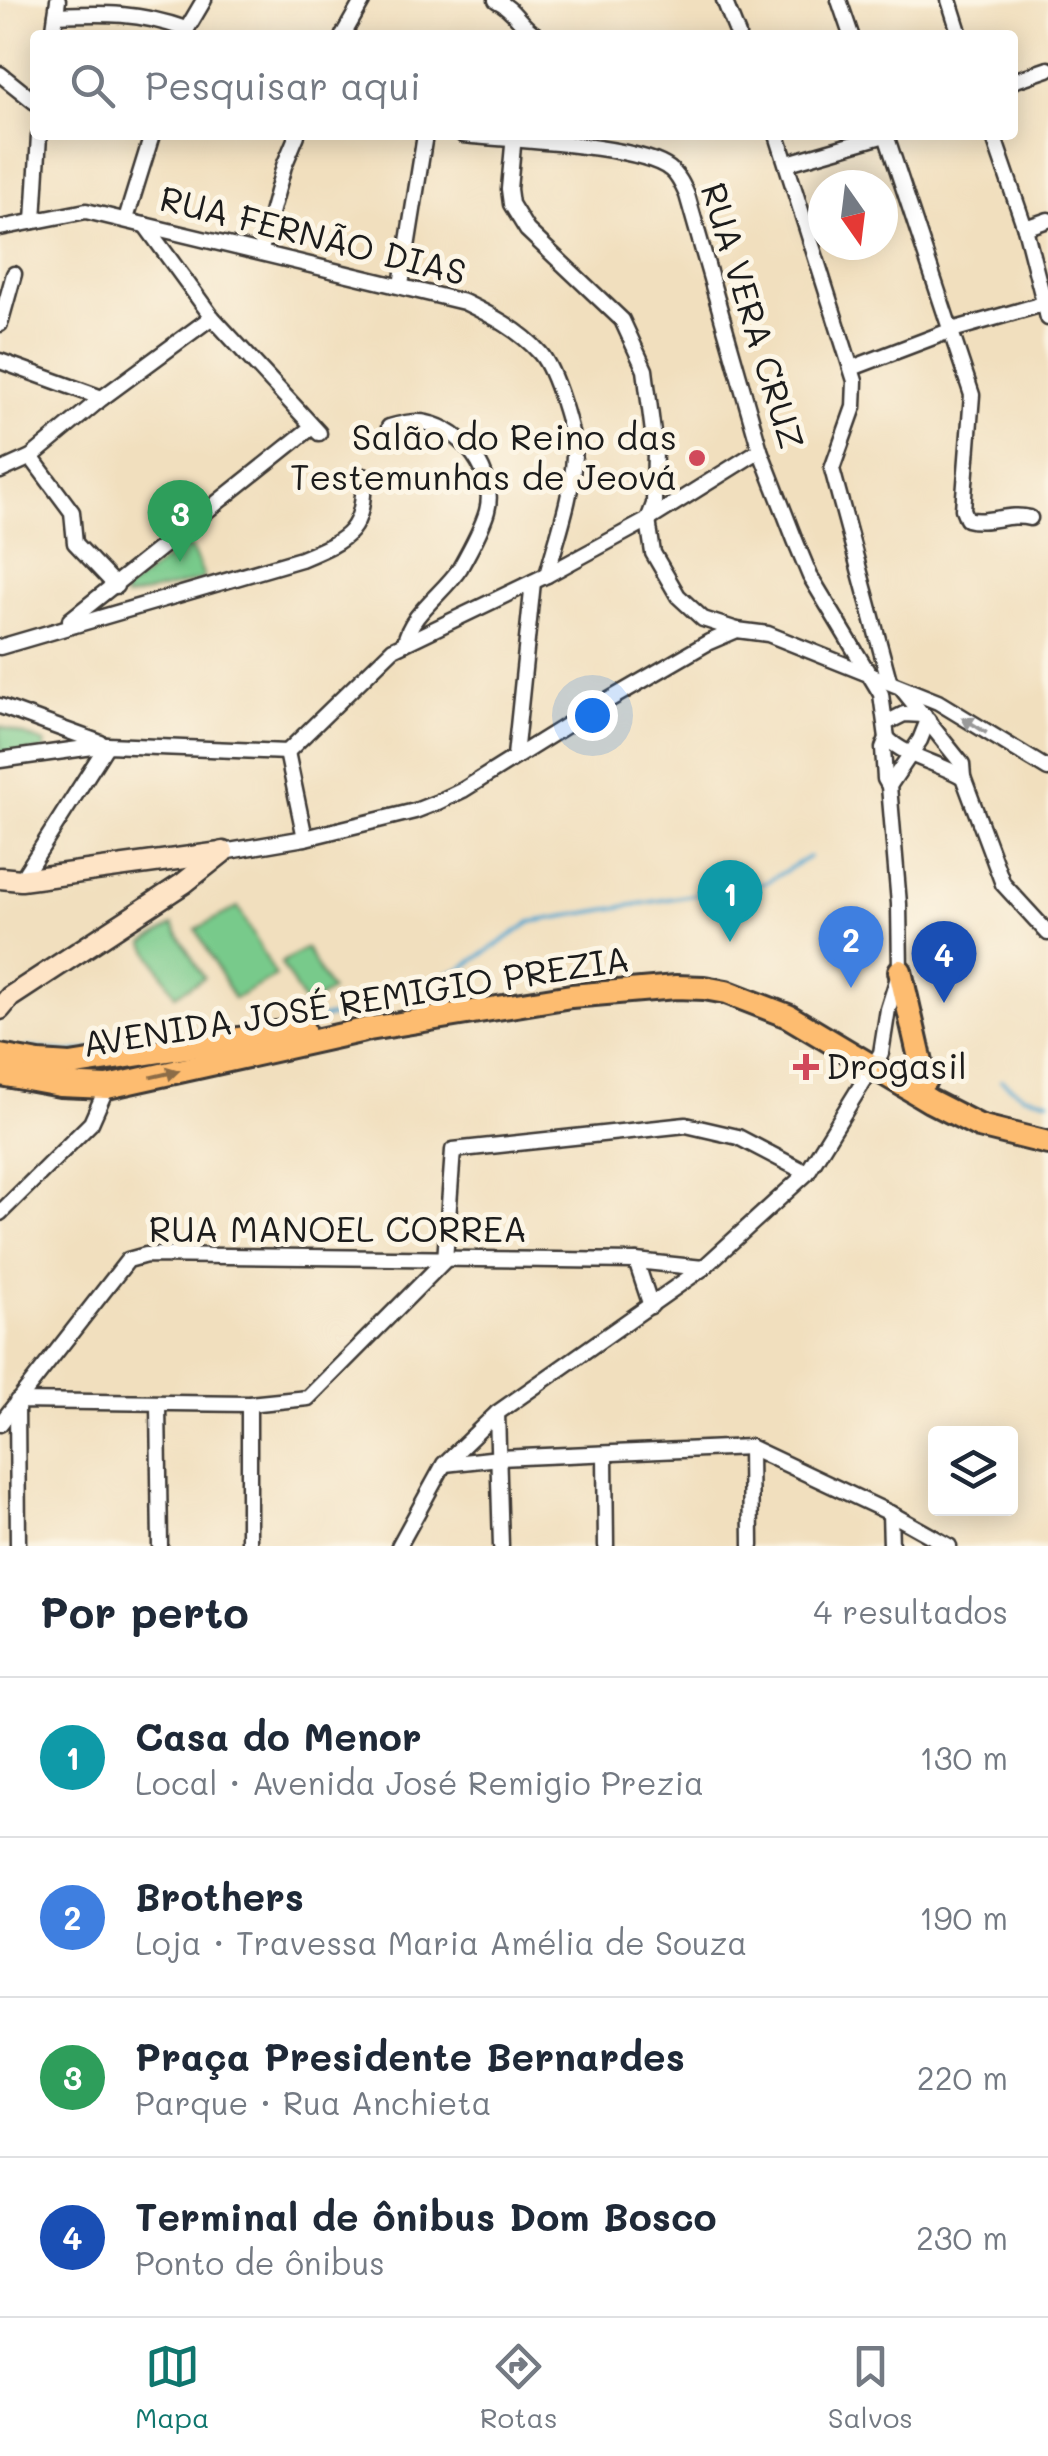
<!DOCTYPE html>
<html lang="pt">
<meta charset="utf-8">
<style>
:root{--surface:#fff;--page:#f2f2f3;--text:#1f2937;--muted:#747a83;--line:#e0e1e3;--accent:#0f766e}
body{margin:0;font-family:Mali,sans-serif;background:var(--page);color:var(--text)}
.controls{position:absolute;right:30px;bottom:30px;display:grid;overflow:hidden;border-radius:10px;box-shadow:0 5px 25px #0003}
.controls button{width:90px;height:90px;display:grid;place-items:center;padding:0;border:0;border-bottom:2px solid var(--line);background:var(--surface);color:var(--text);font:50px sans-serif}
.compass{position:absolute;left:808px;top:170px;width:90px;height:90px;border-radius:50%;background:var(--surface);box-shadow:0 5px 25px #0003;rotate:166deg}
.you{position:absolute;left:592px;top:715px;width:35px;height:35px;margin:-25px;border:8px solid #fff;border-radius:50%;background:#1a73e8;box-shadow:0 0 0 15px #1a73e833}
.badge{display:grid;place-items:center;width:65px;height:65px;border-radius:50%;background:var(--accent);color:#fff;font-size:32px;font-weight:700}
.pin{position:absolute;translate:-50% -82px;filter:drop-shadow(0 2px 5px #0008)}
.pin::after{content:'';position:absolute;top:52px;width:35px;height:30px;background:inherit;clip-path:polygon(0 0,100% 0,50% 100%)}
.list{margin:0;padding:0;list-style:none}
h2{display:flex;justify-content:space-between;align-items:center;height:130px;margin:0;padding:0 40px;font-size:42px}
h2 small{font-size:32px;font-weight:400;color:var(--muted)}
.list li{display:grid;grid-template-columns:65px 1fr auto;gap:30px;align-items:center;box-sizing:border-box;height:160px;padding:0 40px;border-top:2px solid var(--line)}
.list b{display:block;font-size:38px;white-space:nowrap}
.list p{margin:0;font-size:32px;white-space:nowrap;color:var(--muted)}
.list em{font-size:32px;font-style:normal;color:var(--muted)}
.icon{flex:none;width:55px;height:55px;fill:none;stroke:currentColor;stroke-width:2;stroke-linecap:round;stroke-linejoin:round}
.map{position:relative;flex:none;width:1048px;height:1546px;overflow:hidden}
.search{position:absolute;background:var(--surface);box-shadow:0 5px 25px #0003;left:30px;right:30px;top:30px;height:110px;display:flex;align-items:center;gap:25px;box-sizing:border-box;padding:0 35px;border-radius:10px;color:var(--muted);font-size:38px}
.sheet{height:770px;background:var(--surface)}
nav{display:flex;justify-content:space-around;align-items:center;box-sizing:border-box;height:140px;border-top:2px solid var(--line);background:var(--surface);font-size:28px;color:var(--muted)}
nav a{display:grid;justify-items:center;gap:5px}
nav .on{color:var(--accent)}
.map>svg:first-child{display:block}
</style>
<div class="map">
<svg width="1048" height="1546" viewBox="0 0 1048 1546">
<rect width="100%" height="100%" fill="#fcf5e5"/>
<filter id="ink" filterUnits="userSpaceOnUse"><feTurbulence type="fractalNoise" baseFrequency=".01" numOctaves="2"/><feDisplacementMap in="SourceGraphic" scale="20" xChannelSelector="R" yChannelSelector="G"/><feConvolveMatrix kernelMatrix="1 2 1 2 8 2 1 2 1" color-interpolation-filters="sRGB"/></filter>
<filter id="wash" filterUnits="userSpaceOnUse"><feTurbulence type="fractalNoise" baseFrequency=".0048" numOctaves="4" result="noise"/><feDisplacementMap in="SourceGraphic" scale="40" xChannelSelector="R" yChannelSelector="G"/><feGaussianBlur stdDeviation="2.25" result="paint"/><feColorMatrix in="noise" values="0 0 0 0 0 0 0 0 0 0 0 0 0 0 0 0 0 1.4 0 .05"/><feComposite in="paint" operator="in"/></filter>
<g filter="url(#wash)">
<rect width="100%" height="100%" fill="#f1dfbe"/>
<!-- green -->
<g fill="#78ca8b" stroke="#4a7354" stroke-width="2.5">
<path d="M183,546l8,2 13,28 -3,4 -76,18 -1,-6z"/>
<path d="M0,726l45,17 -1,8 -44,3z"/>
<path d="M238,907l38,69 -42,23 -38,-70z"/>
<path d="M173,925l31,53 -29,17 -31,-52z"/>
<path d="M306,948l25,43 -25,15 -25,-43z"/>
</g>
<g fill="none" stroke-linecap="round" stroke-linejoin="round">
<!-- stream -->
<g stroke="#53a6ce" stroke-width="4">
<path d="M305,1020l29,-4 127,-47 70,-47 234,-39 44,-26"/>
<path d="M28,1048l41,5 28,-4"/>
<path d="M1001,1080l22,15 25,5"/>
</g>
</g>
</g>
<g filter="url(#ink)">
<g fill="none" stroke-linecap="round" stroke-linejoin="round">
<!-- street casing -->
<g stroke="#3c3934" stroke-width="19">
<g id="street">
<path d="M496,0c20,10 23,25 40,35"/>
<path d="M724,0l14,35"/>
<path d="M839,0l12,35"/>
<path d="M949,0l11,35"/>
<path d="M56,15c49,-2 83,-3 130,14"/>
<path d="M184,34l20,-34"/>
<path d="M53,35l5,-35"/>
<path d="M343,35l20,-35"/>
<path d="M0,74l35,28"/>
<path d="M1013,81l35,-12"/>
<path d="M514,135l-5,54 2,15 16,26 95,90 23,50 10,78 -1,56 -6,16 5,33 25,43 25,23 34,11"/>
<path d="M777,135l78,246 -1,26 -22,62 57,211"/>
<path d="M886,135l86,260 -9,114 4,10c21,6 41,-7 63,-1"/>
<path d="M993,135l32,93 23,90"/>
<path d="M788,163l97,-28"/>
<path d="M126,219l26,-84"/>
<path d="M34,221l5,-86"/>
<path d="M145,225l67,92 107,116"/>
<path d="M0,228l86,-17 378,91c27,13 56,28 76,51 15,17 34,80 34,102 -1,39 -17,82 -27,120"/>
<path d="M1025,228l23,-8"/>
<path d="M261,250l23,-84 13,-31"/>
<path d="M401,285l24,-150"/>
<path d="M0,324l14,-50"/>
<path d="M0,361l102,37"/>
<path d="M852,368l100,-38 91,-26"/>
<path d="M389,427c12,-3 26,-7 38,-4 36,7 70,51 60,88 -5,18 -18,41 -27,57 -16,25 -50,45 -55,75"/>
<path d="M31,457l41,55 3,31 41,43"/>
<path d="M0,471l31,-14 71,-59 110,-81"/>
<path d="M70,620l242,-193"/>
<path d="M0,647l301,-88c50,-21 62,-27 63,-83"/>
<path d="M902,689l60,75 1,13 40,107 45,49"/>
<path d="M0,706l101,37"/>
<path d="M886,723l18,-9 20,1"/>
<path d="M887,738c18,19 53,25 76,39"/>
<path d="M287,752l18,86"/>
<path d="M515,756l18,-174"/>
<path d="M0,760l107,-15 180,7 106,-103 154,-74 101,-55 112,-70"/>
<path d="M889,786l31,-46 8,-20"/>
<path d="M223,852l82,-14 110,-27 23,-9 25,-12 125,-78 121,-70 28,-12 31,4 170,68 110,67"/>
<path d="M21,880l86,-135"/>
<path d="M0,1213l91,-90 16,-36"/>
<path d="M636,1261l15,45"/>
<path d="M158,1404l2,142"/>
<path d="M249,1404v142"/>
<path d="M497,1413l4,133"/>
<path d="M0,1424l128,-164 18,-5 490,6 67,7"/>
<path d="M750,1447l1,99"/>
<path d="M605,1456l1,90"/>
<path d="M445,1464l54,-6 251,-11 140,66 59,33"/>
<path d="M890,1513l1,33"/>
<path d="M18,1546l-1,-145 232,3 59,-6 137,-138 8,-110 233,-25 52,12 69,36"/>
<path d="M399,1546l45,-82 53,-51 206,-145 104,-95 74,-120 7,-44 12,-38 -1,-67 -10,-118 -4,-7 -2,-31 4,-10 -6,-44 -71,-118 -15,-36 -35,-90 -73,-255c-4,-9 -9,-20 -17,-26 -31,-25 -162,-29 -207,-34"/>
</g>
</g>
<!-- secondary casing -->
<g stroke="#3c3934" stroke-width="25">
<g id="secondary">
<path d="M0,878l21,2 200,-27"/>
<path d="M0,1009l10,-12 174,-114 39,-31"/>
</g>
</g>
<!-- primary casing -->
<g stroke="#3c3934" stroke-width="28">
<g id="primary">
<path d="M900,971l25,109"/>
<path d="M0,1056l39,7 31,2 233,-36"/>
<path d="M0,1074l60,11 47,2 262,-58 202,-33 105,-9 28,1 22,4 62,24 142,85 49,25 69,17"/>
</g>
</g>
<!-- street -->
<use href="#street" stroke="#fff" stroke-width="14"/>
<!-- secondary -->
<use href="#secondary" stroke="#fee4c6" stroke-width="20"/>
<!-- primary -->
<use href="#primary" stroke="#fdbc70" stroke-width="22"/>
</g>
<!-- one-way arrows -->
<defs><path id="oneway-solid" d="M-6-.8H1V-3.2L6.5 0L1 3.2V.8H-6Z" transform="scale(2.5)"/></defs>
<use fill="#999" href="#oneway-solid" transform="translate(974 725) rotate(-148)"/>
<use fill="#8c6c46" href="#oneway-solid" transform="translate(165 1074) rotate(-13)"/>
</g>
<!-- markers -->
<g fill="#d1495b" stroke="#fcf5e5" stroke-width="4">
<circle cx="697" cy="458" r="10"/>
<path d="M801 1052h10v10h10v10h-10v10h-10v-10h-10v-10h10z"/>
</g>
<g text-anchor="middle" stroke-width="10" stroke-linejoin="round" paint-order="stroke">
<!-- street labels -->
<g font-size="35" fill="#1c1c1c" stroke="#fcf5e5">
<text transform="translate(313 236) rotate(14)" y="12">RUA FERNÃO DIAS</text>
<text transform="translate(752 316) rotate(73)" y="12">RUA VERA CRUZ</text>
<text transform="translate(356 1002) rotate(-9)" y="12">AVENIDA JOSÉ REMIGIO PREZIA</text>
<text x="338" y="1242">RUA MANOEL CORREA</text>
</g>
<!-- poi labels -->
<g font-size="35" fill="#1c1c1c" stroke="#fcf5e5" text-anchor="end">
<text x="677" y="450">Salão do Reino das<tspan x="677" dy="40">Testemunhas de Jeová</tspan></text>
<text x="826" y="1079" text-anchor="start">Drogasil</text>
</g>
</g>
</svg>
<div class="controls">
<button><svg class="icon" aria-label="layers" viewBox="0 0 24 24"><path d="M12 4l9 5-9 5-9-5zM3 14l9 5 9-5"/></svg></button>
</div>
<svg class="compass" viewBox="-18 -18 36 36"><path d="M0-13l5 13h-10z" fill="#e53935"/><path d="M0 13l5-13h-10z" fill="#747a83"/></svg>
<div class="you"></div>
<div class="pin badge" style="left:730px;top:942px;background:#0f9aa8">1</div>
<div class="pin badge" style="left:851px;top:988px;background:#3f7fe0">2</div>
<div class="pin badge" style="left:180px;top:562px;background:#2e9e5b">3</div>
<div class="pin badge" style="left:944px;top:1003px;background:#1a4fb4">4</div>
<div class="search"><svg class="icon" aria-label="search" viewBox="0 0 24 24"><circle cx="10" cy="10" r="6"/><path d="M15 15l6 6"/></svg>Pesquisar aqui</div>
</div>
<section class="sheet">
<h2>Por perto<small>4 resultados</small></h2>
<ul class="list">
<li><span class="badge" style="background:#0f9aa8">1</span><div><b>Casa do Menor</b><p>Local · Avenida José Remigio Prezia</p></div><em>130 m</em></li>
<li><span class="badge" style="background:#3f7fe0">2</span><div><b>Brothers</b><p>Loja · Travessa Maria Amélia de Souza</p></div><em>190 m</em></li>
<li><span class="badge" style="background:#2e9e5b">3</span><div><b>Praça Presidente Bernardes</b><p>Parque · Rua Anchieta</p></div><em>220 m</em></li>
<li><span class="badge" style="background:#1a4fb4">4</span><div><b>Terminal de ônibus Dom Bosco</b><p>Ponto de ônibus</p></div><em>230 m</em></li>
</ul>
</section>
<nav>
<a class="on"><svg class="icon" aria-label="map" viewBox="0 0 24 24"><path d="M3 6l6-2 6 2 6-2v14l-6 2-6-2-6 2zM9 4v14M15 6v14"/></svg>Mapa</a>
<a><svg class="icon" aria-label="directions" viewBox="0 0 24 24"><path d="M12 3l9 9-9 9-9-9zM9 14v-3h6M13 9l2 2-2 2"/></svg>Rotas</a>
<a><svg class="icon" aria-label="saved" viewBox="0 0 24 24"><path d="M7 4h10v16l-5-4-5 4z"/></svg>Salvos</a>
</nav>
